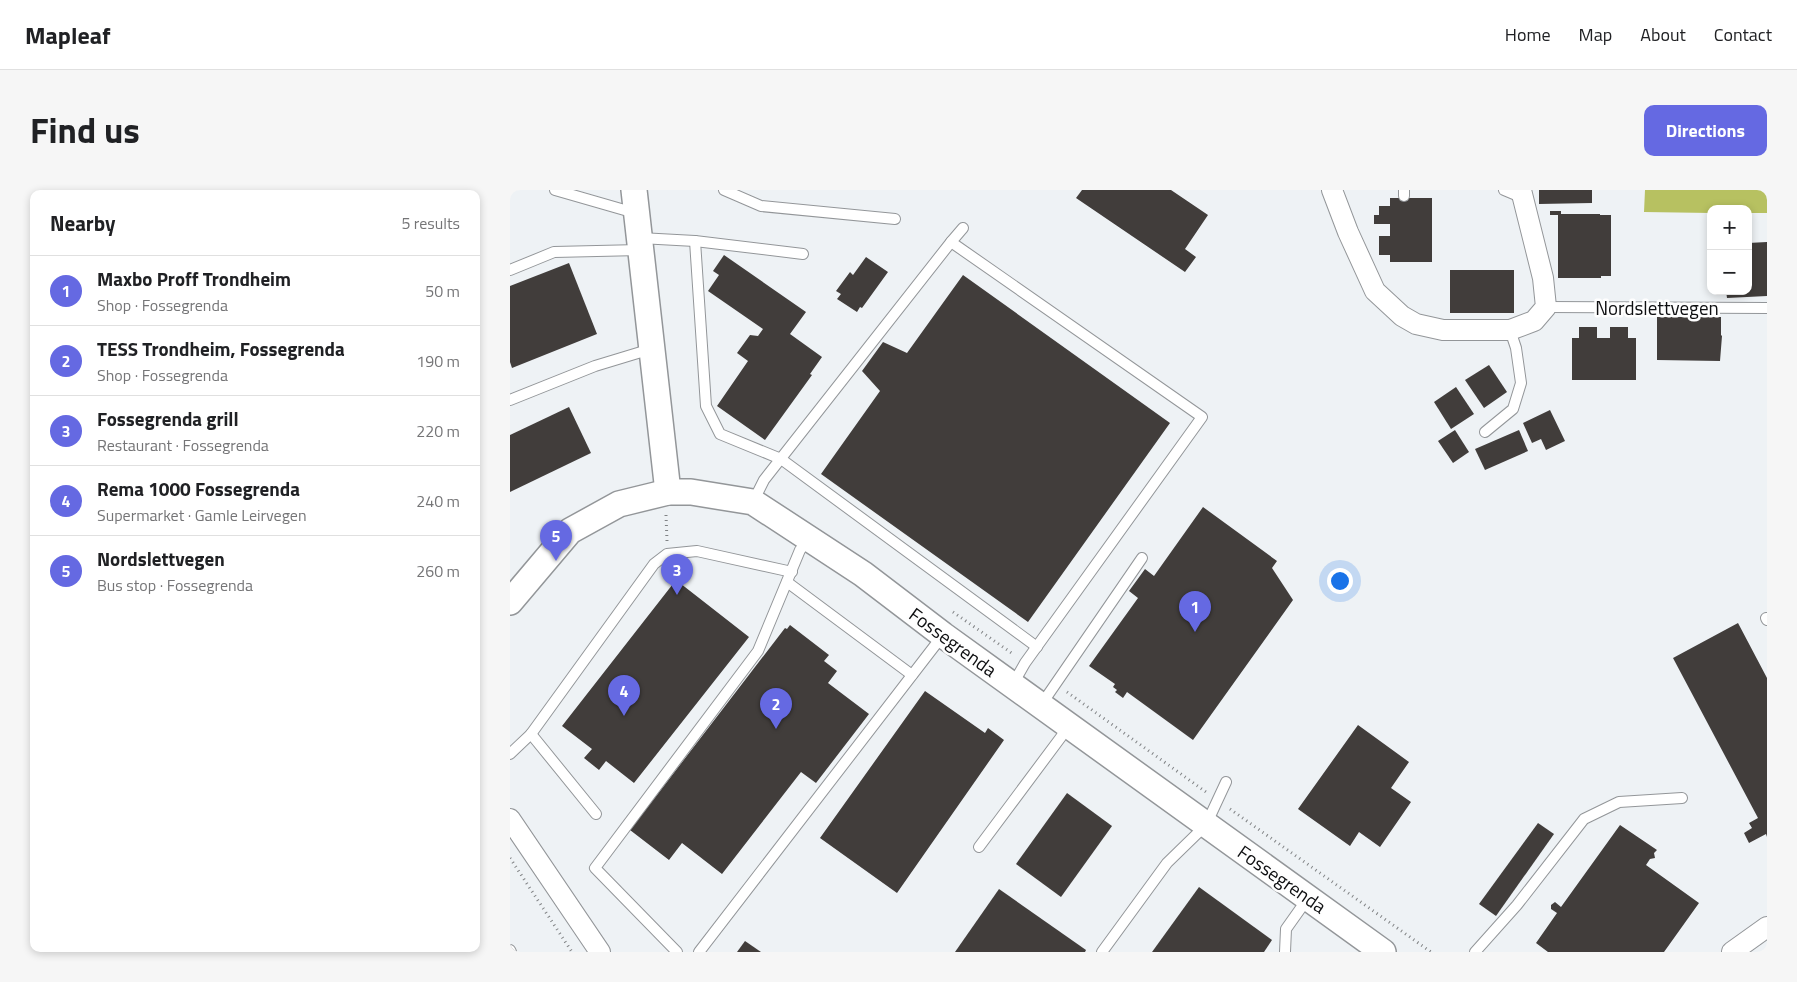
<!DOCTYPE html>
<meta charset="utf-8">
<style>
:root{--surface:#fff;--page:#f6f6f6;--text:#202124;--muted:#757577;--line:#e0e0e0;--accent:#6569e2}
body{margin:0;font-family:"Titillium Web",sans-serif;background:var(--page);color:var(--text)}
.controls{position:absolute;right:15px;top:15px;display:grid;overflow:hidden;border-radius:10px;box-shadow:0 2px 8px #0003}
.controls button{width:45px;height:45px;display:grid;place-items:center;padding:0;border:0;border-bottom:1px solid var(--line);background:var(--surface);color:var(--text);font:25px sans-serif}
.you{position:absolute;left:829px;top:390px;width:18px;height:18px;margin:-12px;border:4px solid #fff;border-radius:50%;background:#1a73e8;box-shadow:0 0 0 8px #1a73e833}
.badge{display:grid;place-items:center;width:32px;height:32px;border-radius:50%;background:var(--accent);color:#fff;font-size:16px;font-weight:700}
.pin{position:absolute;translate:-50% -41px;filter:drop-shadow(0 1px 2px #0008)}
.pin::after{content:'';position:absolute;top:26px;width:18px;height:15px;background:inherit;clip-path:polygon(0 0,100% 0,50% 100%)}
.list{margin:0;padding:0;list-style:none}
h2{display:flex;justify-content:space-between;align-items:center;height:65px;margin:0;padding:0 20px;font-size:21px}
h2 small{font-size:16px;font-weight:400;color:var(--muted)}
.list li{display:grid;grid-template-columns:32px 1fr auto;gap:15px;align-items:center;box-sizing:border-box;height:70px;padding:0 20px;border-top:1px solid var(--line)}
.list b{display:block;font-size:19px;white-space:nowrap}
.list p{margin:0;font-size:16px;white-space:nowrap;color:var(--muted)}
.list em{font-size:16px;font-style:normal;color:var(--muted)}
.map{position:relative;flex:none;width:1257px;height:762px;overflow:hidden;border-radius:10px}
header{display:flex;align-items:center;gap:30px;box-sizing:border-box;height:70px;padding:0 25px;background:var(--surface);border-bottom:1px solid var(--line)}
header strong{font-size:24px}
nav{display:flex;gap:28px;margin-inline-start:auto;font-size:18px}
.intro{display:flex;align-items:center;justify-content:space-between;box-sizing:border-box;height:120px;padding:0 30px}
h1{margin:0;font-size:35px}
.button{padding:12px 22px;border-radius:10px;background:var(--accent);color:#fff;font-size:18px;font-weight:700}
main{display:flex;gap:30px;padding:0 30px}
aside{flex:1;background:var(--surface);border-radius:10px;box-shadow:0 2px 8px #0003}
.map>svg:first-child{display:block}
</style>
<header>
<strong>Mapleaf</strong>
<nav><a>Home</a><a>Map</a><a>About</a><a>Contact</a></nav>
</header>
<div class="intro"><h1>Find us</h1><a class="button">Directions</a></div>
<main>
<aside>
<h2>Nearby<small>5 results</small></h2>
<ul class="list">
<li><span class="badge">1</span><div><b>Maxbo Proff Trondheim</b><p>Shop · Fossegrenda</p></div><em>50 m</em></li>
<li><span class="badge">2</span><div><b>TESS Trondheim, Fossegrenda</b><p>Shop · Fossegrenda</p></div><em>190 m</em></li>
<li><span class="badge">3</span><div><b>Fossegrenda grill</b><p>Restaurant · Fossegrenda</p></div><em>220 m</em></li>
<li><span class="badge">4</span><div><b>Rema 1000 Fossegrenda</b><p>Supermarket · Gamle Leirvegen</p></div><em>240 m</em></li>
<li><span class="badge">5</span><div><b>Nordslettvegen</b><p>Bus stop · Fossegrenda</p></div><em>260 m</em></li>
</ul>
</aside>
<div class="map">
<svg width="1257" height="762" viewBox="0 0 1257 762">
<rect width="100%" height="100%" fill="#eef2f5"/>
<!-- forest -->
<path fill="#b7c161" d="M1135,0h122v23h-19v-4h-37v4l-67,-1z"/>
<!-- building -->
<g fill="#413d3b">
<path d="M572,0h89l37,25 -23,34 11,8 -11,15 -109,-74z"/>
<path d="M1029,0h53v13l-53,1z"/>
<path d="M880,8h42v64h-42v-7h-11v-19h11v-12h-16v-9h5v-9h11z"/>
<path d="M1040,21h11v3h39v1h11v61h-10v2h-43v-63h-8z"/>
<path d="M1257,52v54l-40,2 -1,-7h22v-48z"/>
<path d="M214,65l82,57 -16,22 32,23 -12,17 2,1 -47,65 -48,-34 31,-45 -11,-8 13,-18 8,1 5,-7 -55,-38 11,-16 -6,-4z"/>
<path d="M356,67l22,15 -26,36 -2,-1 -3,5 -20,-13 4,-5 -5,-3 14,-19 3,3z"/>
<path d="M59,73l28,71 -85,34 -2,-6v-76z"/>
<rect x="940" y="80" width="64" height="43"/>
<path d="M453,85l207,148 -142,199 -207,-148 59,-83 -18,-20 21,-29 24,11z"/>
<path d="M1147,127h64v18l1,1 -2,25 -63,-1z"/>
<path d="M1069,137h18v11h13v-11h18v11h8v42h-64v-42h7z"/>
<path d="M979,175l18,27 -23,16 -19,-28z"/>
<path d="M946,197l18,27 -23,15 -17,-27z"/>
<path d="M59,217l22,46 -81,39v-57z"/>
<path d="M1040,220l15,31 -19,9 -5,-11 -9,4 -9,-20z"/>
<path d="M945,240l14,22 -16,11 -15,-22z"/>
<path d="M1009,240l9,21 -43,19 -10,-21z"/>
<path d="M693,317l74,54 -5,7 21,32 -100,140 -66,-48 -4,6 -8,-6 2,-2 -4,-3 2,-3 -26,-18 49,-68 -9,-7 16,-22 9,7z"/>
<path d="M166,390l73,57 -115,146 -28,-22 -7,9 -15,-12 8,-9 -30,-23z"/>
<path d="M1228,433l29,55v159l-1,-3 -17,9 -5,-10 8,-5 -3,-5 9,-5 -85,-160z"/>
<path d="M280,435l39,30 -5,6 13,10 -9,12 41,31 -53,69 -15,-11 -79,102 -40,-31 -13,17 -39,-30 155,-202 2,1z"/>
<path d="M415,501l60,42 3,-5 16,12 -107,153 -77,-55z"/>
<path d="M848,535l51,37 -18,26 20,14 -31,45 -21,-15 -9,14 -52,-37z"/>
<path d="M557,603l45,33 -51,71 -45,-33z"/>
<path d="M1028,633l16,11 -58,82 -17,-12z"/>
<path d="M1110,635l37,25 -3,3 1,5 -5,1 -4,6 53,38 -35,49h-116l-12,-9 21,-30 -6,-4v-4l4,-3 6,5z"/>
<path d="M689,697l73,53 -8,12h-112z"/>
<path d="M489,699l87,61 -1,2h-130z"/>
<path d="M235,751l16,11h-24z"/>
</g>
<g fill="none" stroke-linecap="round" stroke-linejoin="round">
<!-- service casing -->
<g stroke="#939699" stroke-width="12">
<g id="service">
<path d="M45,0l80,23"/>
<path d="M214,0l37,16 134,13"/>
<path d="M994,0l19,8"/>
<path d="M894,6v-6"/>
<path d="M130,48l55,3 108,13"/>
<path d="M185,51l11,165 14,28 61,25 256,188"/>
<path d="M441,52l12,-14"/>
<path d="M0,80l44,-18 86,-2"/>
<path d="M1036,117l221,1"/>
<path d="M0,210l85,-34 56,-17"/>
<path d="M975,242l28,-23 8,-26 -5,-35 -6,-18"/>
<path d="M243,312l11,-22 187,-238 251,175 -177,246 -12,21"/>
<path d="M277,392l125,93"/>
<path d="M1256,428l1,2"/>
<path d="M531,515l101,-147"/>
<path d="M21,544l65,80"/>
<path d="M0,564l21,-20 123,-170 13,-10 30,-3 95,21"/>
<path d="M469,657l82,-110 7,-12"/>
<path d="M0,760l1,2"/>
<path d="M167,762l-82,-84 163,-217 42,-101 9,-11"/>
<path d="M189,762l244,-317"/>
<path d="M592,762l65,-89 39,-38 20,-43"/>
<path d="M775,762l1,-23 22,-31"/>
<path d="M965,762l42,-47 67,-86 35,-17 63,-4"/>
</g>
</g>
<!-- minor casing -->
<g stroke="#939699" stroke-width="22">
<g id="minor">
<path d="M822,0l16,42 27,59 27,25 14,8 27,6h67l24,-9 12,-14 -3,-29 -22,-88"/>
<path d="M0,629l90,133"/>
<path d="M1222,762l35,-25"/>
</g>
</g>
<!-- tertiary casing -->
<g stroke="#939699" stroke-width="28">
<g id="tertiary">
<path d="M124,0l34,302"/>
<path d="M0,412l60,-71 49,-27 49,-12h23l62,10 110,72 80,61 440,317"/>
</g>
</g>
<!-- path -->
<g stroke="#808385" stroke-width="3" stroke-dasharray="1 4" stroke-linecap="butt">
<path d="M156,325l1,26"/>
<path d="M443,422l60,42"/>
<path d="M557,502l139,100"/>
<path d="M720,619l201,143"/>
<path d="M0,668l62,94"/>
</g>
<!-- service -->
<use href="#service" stroke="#fff" stroke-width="10"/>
<!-- minor -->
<use href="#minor" stroke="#fff" stroke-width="20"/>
<!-- tertiary -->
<use href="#tertiary" stroke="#fff" stroke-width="25"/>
</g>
<g text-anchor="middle" stroke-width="5" stroke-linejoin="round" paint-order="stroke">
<!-- street labels -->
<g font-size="19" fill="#0d0e10" stroke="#fefefe">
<text x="1147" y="125">Nordslettvegen</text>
<text transform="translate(443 452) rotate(36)" y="7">Fossegrenda</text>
<text transform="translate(772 689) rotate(35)" y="7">Fossegrenda</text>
</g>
</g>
</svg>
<div class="controls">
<button>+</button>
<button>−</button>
</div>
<div class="you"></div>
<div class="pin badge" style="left:685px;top:442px">1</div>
<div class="pin badge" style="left:266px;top:539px">2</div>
<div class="pin badge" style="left:167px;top:405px">3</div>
<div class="pin badge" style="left:114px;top:526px">4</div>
<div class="pin badge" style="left:46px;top:371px">5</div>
</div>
</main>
